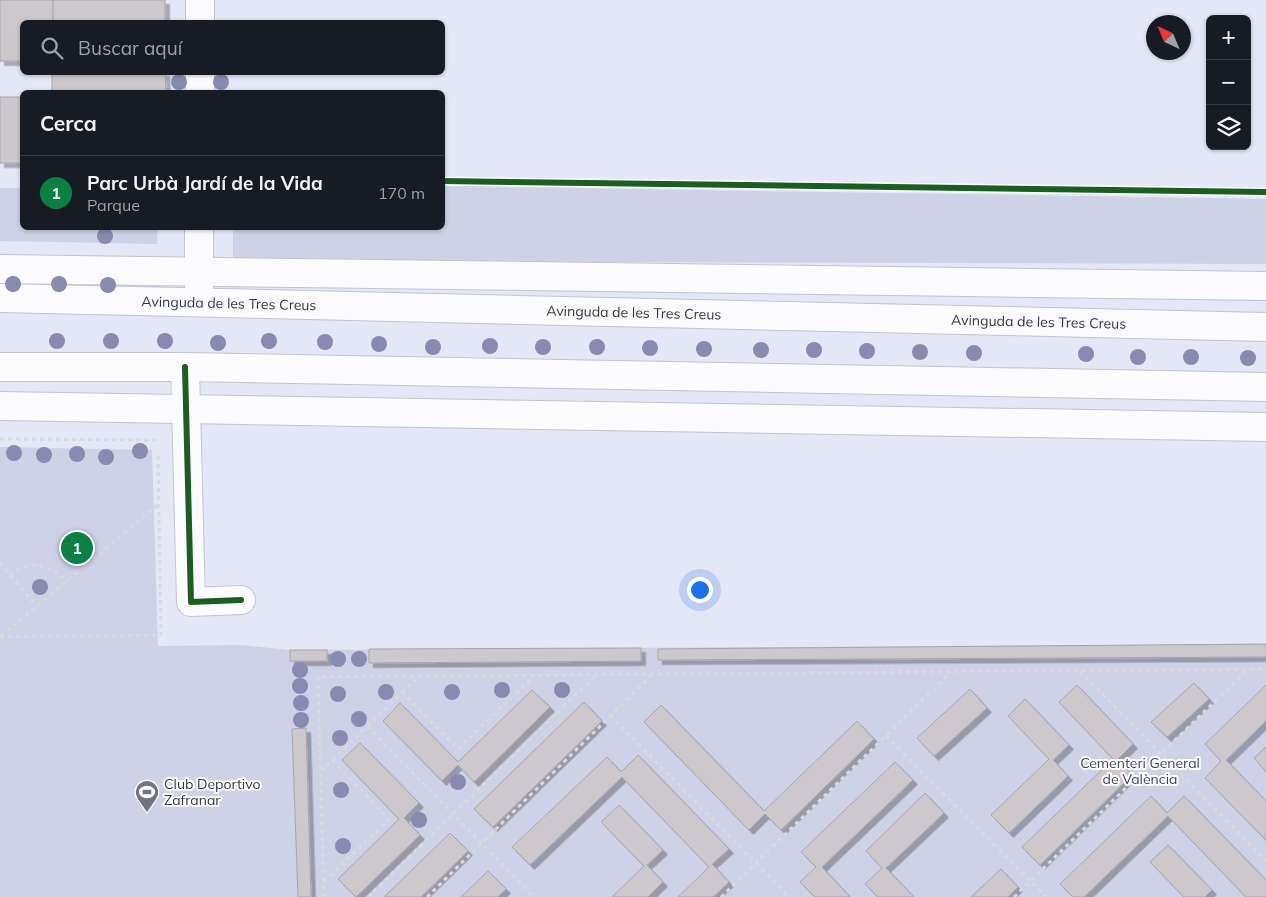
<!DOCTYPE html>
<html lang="es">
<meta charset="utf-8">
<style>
:root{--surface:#171b24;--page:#20242c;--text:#f1f3f6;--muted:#9ea1a6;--line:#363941;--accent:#0b8043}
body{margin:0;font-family:Mulish,sans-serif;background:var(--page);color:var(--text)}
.controls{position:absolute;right:15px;top:15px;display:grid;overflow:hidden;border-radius:8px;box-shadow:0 1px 4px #0004}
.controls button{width:45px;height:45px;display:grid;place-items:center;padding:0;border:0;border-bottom:1px solid var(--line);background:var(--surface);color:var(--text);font:25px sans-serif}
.compass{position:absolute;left:1146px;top:15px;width:45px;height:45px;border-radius:50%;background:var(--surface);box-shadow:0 1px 4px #0004;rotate:316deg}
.you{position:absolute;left:699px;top:589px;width:18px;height:18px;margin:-12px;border:4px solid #fff;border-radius:50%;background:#1a73e8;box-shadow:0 0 0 8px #1a73e833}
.badge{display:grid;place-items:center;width:32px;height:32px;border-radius:50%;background:var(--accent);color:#fff;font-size:16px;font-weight:700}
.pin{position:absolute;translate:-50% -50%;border:2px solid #fff;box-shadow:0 1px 5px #0006}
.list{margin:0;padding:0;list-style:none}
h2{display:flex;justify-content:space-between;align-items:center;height:65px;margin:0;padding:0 20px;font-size:21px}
h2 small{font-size:16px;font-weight:400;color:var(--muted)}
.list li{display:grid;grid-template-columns:32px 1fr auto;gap:15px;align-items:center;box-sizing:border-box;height:75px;padding:0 20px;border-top:1px solid var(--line)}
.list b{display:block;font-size:19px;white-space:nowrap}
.list p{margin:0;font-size:16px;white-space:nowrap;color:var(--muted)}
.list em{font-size:16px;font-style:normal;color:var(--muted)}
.icon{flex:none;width:28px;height:28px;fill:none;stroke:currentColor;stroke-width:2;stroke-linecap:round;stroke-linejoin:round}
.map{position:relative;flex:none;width:1266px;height:897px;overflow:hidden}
.search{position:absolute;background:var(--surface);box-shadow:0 1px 4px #0004;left:20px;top:20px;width:425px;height:55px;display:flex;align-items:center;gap:12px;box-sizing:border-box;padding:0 18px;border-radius:8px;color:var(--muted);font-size:19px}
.panel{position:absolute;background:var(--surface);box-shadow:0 1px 4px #0004;left:20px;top:90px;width:425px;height:140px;border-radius:8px}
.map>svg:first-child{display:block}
</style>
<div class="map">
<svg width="1266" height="897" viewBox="0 0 1266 897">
<defs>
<filter id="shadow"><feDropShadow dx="4.5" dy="4.5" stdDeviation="0" flood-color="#0004"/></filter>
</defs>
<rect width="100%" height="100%" fill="#e4e7f6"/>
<!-- green -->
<g fill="#ced2e7">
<path d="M443,186l823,13v65l-1033,-3v-33h209z"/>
<path d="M0,188h22v40h136l-1,16 -157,-3z"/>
<path d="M0,278l167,6 -11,6 -156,-2z"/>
<path d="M0,447l152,3 6,196 84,-1 48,5 976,-6v253h-1266z"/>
</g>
<!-- building -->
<g fill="#cdc8cc" stroke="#aaa5aa" filter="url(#shadow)">
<path d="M0,0h53v22h112h-143v39h-22z"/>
<rect x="53" y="0" width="112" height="22"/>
<path d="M52,72h113l1,20h-114z"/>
<rect x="0" y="97" width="22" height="66"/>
<path d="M1266,644v13l-608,3v-11z"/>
<path d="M641,648v13l-272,2v-14z"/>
<rect x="290" y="650" width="37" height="11"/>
<path d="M1194,683l15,16 -42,38 -16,-15z"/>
<path d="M1077,685l56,59 -16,16 15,15 -92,90 -18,-18 91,-88 -54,-57z"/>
<path d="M1266,685v36l-40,39 40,41v39l-61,-62 16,-17 -16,-17z"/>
<path d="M970,689l17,19 -53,48 -17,-18z"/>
<path d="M532,690l18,17 -76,75 -16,-17 -16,16 -59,-60 17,-18 58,59z"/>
<path d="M1025,699l44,46 -16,15 15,16 -59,57 -18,-18 58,-56 -41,-43z"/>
<path d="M584,702l18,19 -109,106 -19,-18z"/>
<path d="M661,705l103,106 93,-90 17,18 -93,91 -16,-16 -16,16 -105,-108z"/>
<path d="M306,728l5,169h-13l-6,-168z"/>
<path d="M360,743l59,60 -15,15 16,17 -64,62 -18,-18 61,-60 -57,-59z"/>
<path d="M1266,747v25l-12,-14z"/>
<path d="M638,755l91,94 -17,15 17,18 -16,15h-35l31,-30 -87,-90 -92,88 -18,-18 95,-90 14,15z"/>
<path d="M895,762l18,18 -91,87 28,30h-35l-15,-15 16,-15 -15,-15z"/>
<path d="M925,793l19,20 -58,55 28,29h-36l-13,-13 17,-16 -16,-17z"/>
<path d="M1151,796l16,17 17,-17 82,84v17h-20l-78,-81 -84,81h-11l-13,-13z"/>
<path d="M619,805l44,45 -16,15 16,17 -15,15h-36l32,-31 -43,-44z"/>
<path d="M450,833l18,18 -47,46h-37z"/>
<path d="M1168,845l44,45 -7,7h-21l-34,-35z"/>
<path d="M1001,869l17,18 -10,10h-37z"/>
<path d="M488,871l18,18 -8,8h-37z"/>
</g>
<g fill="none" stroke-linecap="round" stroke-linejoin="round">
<!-- minor casing -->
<g stroke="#c2c5d1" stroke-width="30">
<g id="minor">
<path d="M200,0v22"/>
<path d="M200,72v20"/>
<path d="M0,269l1266,17"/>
<path d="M199,291v-63"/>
<path d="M185,367l6,235 50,-2"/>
<path d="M0,406l1266,21"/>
</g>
</g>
<!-- major casing -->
<g stroke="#c2c5d1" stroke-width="30">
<g id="major">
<path id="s1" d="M0,298l1266,29"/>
<path d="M0,367h185l1081,20"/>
</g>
</g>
<!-- path -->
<g stroke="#d9d9de" stroke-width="3" stroke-dasharray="4 4" stroke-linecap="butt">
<path d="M0,439l158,1"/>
<path d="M0,563l37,44"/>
<path d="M9,574c26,-14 37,-11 59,8"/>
<path d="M1,636l158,-132"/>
<path d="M0,637l161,-2 -3,-183"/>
<path d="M1080,671l186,190"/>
<path d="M402,692l56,57 77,-74"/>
<path d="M610,715l179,182"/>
<path d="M367,726l167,171"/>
<path d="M886,736l160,161"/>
<path d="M321,771l98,-95"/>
<path d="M324,882l65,-63 -57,-59"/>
<path d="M324,897l-6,-220 948,-8"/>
<path d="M368,897l228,-222"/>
<path d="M427,897l225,-222"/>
<path d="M721,897l230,-225"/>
<path d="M1014,897l233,-227"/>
</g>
<!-- minor -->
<use href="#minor" stroke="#fbfbfe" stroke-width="28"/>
<!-- major -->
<use href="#major" stroke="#fbfbfe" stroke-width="28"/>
<!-- cycleway casing -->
<g stroke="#fff" stroke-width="9">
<g id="cycleway">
<path d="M442,181l824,11"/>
<path d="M185,367l6,235 50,-2"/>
</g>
</g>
<!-- cycleway -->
<use href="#cycleway" stroke="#1b5e20" stroke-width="6"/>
</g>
<!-- trees -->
<g fill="#868baf">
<circle cx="179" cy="82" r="8"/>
<circle cx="221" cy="82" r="8"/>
<circle cx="105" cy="236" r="8"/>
<circle cx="13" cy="284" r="8"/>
<circle cx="59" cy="284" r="8"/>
<circle cx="108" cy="285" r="8"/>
<circle cx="57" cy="341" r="8"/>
<circle cx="111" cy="341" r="8"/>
<circle cx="165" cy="341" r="8"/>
<circle cx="269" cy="341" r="8"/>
<circle cx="325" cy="342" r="8"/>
<circle cx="218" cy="343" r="8"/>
<circle cx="379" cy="344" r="8"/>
<circle cx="490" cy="346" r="8"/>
<circle cx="433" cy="347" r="8"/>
<circle cx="543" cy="347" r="8"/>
<circle cx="597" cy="347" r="8"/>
<circle cx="650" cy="348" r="8"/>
<circle cx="704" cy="349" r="8"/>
<circle cx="761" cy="350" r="8"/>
<circle cx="814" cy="350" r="8"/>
<circle cx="867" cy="351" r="8"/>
<circle cx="920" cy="352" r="8"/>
<circle cx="974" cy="353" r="8"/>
<circle cx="1086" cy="354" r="8"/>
<circle cx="1138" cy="357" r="8"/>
<circle cx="1191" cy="357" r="8"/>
<circle cx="1248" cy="358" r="8"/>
<circle cx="140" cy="451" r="8"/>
<circle cx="14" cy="453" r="8"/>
<circle cx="77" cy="454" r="8"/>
<circle cx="44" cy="455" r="8"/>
<circle cx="106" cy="457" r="8"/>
<circle cx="40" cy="587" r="8"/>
<circle cx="338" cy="659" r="8"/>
<circle cx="359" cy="659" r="8"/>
<circle cx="300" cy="670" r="8"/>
<circle cx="300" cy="686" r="8"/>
<circle cx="502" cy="690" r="8"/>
<circle cx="562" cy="690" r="8"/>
<circle cx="386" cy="692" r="8"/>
<circle cx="452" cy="692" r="8"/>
<circle cx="338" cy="694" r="8"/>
<circle cx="301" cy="703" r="8"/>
<circle cx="359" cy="719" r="8"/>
<circle cx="301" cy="720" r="8"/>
<circle cx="340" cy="738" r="8"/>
<circle cx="458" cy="782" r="8"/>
<circle cx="341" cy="790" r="8"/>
<circle cx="419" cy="820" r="8"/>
<circle cx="343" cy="846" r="8"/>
</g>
<!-- icons -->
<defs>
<g id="stadium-pin" transform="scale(1.25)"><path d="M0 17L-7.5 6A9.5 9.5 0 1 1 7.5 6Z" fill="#727482" stroke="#fff"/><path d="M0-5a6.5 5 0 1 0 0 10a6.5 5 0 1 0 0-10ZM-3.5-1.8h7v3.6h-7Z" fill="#fff"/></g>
</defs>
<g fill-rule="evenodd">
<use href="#stadium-pin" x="147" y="792"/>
</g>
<g text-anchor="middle" stroke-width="4" stroke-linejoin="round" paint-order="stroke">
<!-- street labels -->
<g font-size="14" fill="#343643" stroke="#fff">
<text dy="5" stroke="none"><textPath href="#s1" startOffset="229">Avinguda de les Tres Creus</textPath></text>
<text dy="5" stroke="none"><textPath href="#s1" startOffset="634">Avinguda de les Tres Creus</textPath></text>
<text dy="5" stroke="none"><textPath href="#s1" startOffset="1039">Avinguda de les Tres Creus</textPath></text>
</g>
<!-- park labels -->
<g font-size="14" fill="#3a3f75" stroke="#fff">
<text x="1140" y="768">Cementeri General<tspan x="1140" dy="16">de València</tspan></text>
</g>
<!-- poi labels -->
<g font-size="14" fill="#343643" stroke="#fff" text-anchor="start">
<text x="164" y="789">Club Deportivo<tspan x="164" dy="16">Zafranar</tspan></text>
</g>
</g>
</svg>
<div class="controls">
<button>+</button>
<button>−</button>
<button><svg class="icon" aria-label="layers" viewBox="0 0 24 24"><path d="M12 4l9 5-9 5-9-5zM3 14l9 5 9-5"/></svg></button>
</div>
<svg class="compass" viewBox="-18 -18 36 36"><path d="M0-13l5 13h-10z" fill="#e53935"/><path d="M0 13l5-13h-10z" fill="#9ea1a6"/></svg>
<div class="you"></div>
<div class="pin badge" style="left:77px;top:548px">1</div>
<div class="search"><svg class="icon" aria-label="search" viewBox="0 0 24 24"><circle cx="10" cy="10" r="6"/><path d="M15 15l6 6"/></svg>Buscar aquí</div>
<section class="panel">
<h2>Cerca<small></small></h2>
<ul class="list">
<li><span class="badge">1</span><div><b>Parc Urbà Jardí de la Vida</b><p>Parque</p></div><em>170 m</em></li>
</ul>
</section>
</div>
